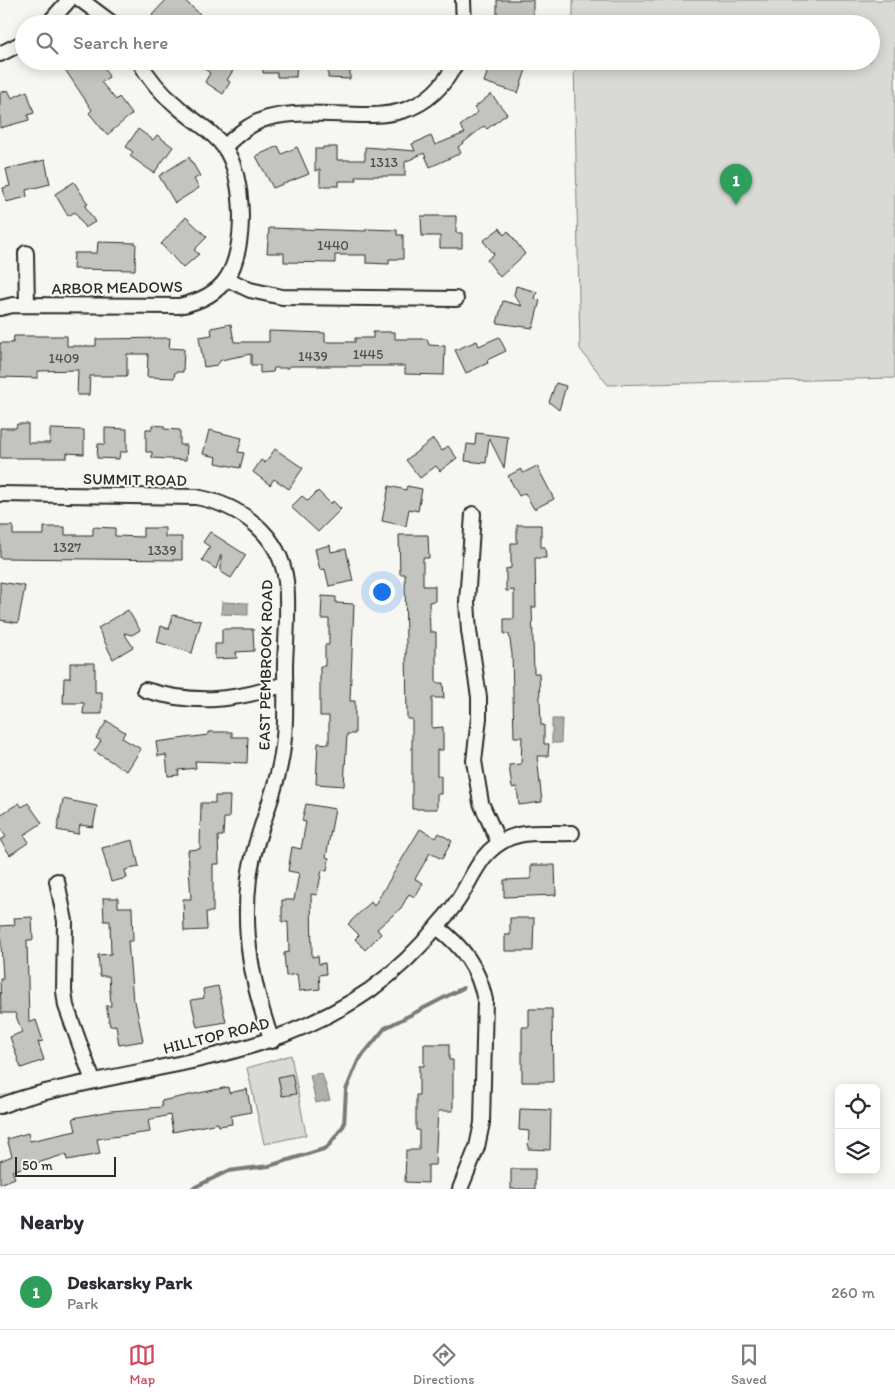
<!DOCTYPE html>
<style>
:root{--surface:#fff;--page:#f2f2f3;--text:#2b2b33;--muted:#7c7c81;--line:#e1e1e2;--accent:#d1495b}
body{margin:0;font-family:Itim,sans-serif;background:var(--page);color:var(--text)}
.controls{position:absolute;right:15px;bottom:15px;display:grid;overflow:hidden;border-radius:8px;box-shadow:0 2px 12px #0003}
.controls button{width:45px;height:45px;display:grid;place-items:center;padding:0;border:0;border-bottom:1px solid var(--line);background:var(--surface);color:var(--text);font:25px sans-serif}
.scale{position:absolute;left:15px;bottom:12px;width:101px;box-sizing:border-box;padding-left:5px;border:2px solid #2b2b2b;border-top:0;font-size:14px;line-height:18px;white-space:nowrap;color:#2b2b2b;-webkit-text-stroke:4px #f6f6f2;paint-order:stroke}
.you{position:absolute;left:381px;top:591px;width:18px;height:18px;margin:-12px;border:4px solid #fff;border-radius:50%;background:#1a73e8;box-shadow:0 0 0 8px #1a73e833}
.badge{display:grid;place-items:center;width:32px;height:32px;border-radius:50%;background:var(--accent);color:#fff;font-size:16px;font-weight:700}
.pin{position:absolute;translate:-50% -41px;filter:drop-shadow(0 1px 2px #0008)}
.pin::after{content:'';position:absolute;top:26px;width:18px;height:15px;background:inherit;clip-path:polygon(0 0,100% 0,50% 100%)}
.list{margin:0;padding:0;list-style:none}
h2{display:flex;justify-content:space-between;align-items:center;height:65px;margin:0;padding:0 20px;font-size:21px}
h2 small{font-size:16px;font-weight:400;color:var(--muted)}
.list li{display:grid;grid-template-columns:32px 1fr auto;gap:15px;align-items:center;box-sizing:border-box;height:75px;padding:0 20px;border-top:1px solid var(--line)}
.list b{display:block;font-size:19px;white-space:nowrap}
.list p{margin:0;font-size:16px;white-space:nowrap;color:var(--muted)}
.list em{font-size:16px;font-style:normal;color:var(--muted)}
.icon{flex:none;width:28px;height:28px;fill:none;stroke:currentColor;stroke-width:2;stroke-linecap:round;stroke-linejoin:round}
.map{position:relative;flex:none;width:895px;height:1189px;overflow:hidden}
.search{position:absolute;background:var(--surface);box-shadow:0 2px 12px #0003;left:15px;right:15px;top:15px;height:55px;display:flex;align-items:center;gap:12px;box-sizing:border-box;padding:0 18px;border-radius:28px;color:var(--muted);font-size:19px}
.sheet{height:140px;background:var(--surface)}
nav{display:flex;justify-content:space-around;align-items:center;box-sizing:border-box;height:70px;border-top:1px solid var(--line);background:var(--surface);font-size:14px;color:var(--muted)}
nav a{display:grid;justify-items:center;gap:2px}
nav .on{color:var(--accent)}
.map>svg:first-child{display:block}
</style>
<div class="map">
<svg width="895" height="1189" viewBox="0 0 895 1189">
<rect width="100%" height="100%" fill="#f6f6f2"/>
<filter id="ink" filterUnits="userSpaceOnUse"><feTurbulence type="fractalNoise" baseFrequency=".02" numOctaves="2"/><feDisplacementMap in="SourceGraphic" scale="10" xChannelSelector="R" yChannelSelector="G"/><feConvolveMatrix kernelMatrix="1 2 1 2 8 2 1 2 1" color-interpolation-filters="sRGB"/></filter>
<g filter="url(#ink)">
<!-- green -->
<g fill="#d9d9d5" stroke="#828280">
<path d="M573,0h322v378l-287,7 -28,-36 -6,-288h297v-37h-298z"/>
<path d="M291,1055l15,80 -42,9 -17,-76z"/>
</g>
<!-- water -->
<g fill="#aeaeab" stroke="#7a7a78">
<path d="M222,602l26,1v12l-27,-1z"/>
<path d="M552,719h10l-1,24h-9z"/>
<path d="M322,1073l8,27 -14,3 -6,-28z"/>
</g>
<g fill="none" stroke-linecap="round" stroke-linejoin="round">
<!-- stream -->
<path stroke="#7a7a78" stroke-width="4" d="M191,1189l37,-18 41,-5 58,-18 17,-23 2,-35 12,-29 27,-33 78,-40"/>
</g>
<!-- building -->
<g fill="#c3c3c0" stroke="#2b2b2b">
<path d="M166,0h18l16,14 -7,10h-32l-9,-9z"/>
<path d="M497,0h36v24h-27v-7h-9z"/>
<path d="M67,61h34l8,16 -8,5 15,18 3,-3 13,17 -25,21 -18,-22 3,-3 -28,-42 5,-3z"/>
<path d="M194,61h36l6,5 -9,14 3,2 -7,12 -18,-12 5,-9z"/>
<path d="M263,61h34l-1,16h-19v-4h-14z"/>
<path d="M328,61h22v18l-22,-1z"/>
<path d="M491,61l11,4 1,-4h26l-11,32 -34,-11z"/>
<path d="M8,90l4,8 15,-7 7,22 -6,2 1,5 -29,8v-35z"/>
<path d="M491,94l16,20 -20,15 -3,-3 -26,21 3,6 -31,14 -6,-14 -19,9v14h-49v5h-17v5h-19v-17l-5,2v-22h8v-2h14v13h28v-13l50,4 -3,-7 19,-8 4,9 30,-12 -5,-7 18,-14 -4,-4z"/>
<path d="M138,129l15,11 4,-5 16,12 -19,26 -24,-17 3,-4 -7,-5z"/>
<path d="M278,146l4,8 15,-7 12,27 -36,14 -17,-32z"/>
<path d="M189,157l11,19 -6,3 5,9 -24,15 -16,-27z"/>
<path d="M45,160l5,24 -24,6 1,7 -21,5 -3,-14 7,-2 -4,-17z"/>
<path d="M74,182l14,22 -3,2 10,16 -10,6 -10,-16 -7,4 -13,-22z"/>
<path d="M421,216h35v17h6v15h-22v-12h-18z"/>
<path d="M186,217l21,20 -13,13 5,4 -16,14 -22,-24z"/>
<path d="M269,228l97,3v-2l31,1v5h6v24h-14v5l-23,-1v-8h-31v8l-51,-1v-9h-17z"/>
<path d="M500,228l4,7 4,-4 17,23 -25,23 -13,-17 7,-6 -11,-13z"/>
<path d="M98,242l38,1 -1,27 -62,-1 1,-16h23z"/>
<path d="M516,286l21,6 -2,7 5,1 -7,28 -36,-5 6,-22 19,5 -8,-11z"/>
<path d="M231,324l3,18h35v-11l56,2v9h30v-4h18v-6h22v7h32l2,6 16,1 -1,29 -39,-1v-8h-116v2h-15l-1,4 -13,1v-8h-9v-11l-30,6 -4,5 -13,2 -5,-30 13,-2 -1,-7z"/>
<path d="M14,336h53v10h29v-7l74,-1 -1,10 15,1 -1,23h-8l-1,6 -27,-1 1,-23h-21v22h-37l-1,19h-12l1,-25 -40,1v7l-38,-1v-34h13z"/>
<path d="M499,337l7,14 -19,9 1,3 -22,10 -11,-23 22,-9 2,5z"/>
<path d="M556,383l10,3 -7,24 -10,-8z"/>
<path d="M17,424h11v19h22v-14l34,1v24l-17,-1v5h-67v-30h16z"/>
<path d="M152,425l12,1v3l16,1v15h7l-1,15 -34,-2v-6h-6v-23h6z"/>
<path d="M105,428l22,1v23h-7l-1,7 -22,-1 1,-14h7z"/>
<path d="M209,430l33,8 -4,14 6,1 -4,15 -24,-5 1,-6 -14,-3z"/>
<path d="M476,433l32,4 -4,31 -15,-30 -3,25 -21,-2 2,-17 8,1z"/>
<path d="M433,439l9,12 6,-5 9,12 -17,13 -4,-5 -16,12 -14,-18z"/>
<path d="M275,449l28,19 -14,21 -15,-10 -4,6 -17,-13 8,-12 4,3z"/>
<path d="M537,466l17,33 -20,10 -9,-16 -6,3 -11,-20 13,-7 2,4z"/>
<path d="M389,486l17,4 1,-4 15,3 -4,22 -9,-2 -3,17 -24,-5z"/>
<path d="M318,491l13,13 2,-3 8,8 -23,23 -27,-25 11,-11 6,5z"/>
<path d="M517,525h24v22h4l1,11h-11l1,49h-4l2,66h5l2,52h3v19h5l-1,12h-11l5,46 -23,3 -2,-18 -5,1 -3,-23 12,-1 1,-27h-8l-2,-83 -3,-20h-5v-15h10v-29l-8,1v-22l5,-1v-25h6z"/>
<path d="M0,526h13v9h31v-8h21v8h28v-8l22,1v8l28,1v-9h22v9h17v23l-182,-2z"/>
<path d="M210,532l36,23 -15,23 -10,-6v-17l-5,14 -14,-9 8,-13 -7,-5z"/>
<path d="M399,535h29l1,23h-6v28h12v15l-6,1 1,30h6v51h7l1,15h-12v30l11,-1v23h-6v26h4v18h-4v15h-25v-90h-5l-2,-145h-5z"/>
<path d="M330,545l1,7 15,-3 7,32 -24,5 -4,-17 -5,1 -5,-21z"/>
<path d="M0,582l25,4 -7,37 -18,-3z"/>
<path d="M322,596l14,1v6l18,1 -4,97h5v33h-8l-3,52 -28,-2 2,-41 11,1v-28h-9v-50h5v-21h4v-26h-8z"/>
<path d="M128,610l12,20 -8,5 -8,-2 9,14 -20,12 -15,-31z"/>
<path d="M173,615l28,6 -9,32 -35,-11 4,-16 8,3z"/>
<path d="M222,629h31l1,22 -18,1 1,6 -22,1v-15h7z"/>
<path d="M70,663h25v29h7v22h-19l1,-11h-21l1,-25h6z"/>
<path d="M107,721l18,11 -3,6 19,11 -14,22 -33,-20 7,-10 -5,-3z"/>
<path d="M208,732h24v5h16l-1,26 -52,-2 1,7 -18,2 1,5 -11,1 -2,-21 -8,1 -2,-14 52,-7z"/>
<path d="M215,796h15l-1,22h-5l-1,18h-5l1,28h-6v48h-7l1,18 -23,1 -1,-32h8l-3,-49 12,-1 1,-46h14z"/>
<path d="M63,799l34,7 -4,21 -13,-2 -2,9 -21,-4z"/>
<path d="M19,803l3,4 6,-4 14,20 -18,12 5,7 -19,13 -10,-15 6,-3 -6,-9v-13z"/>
<path d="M306,804l29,5 -9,48 3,1 -2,13 -5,-1 -5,25 -6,-1 1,63 6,-1 1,8 6,-1 1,11 -7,1 1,14 -21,2 -2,-17 -11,2 -2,-23 5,-1 -1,-30h-6v-22h12l5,-27 -11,-2 4,-24 9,2 5,-27 -4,-1z"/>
<path d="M420,829l16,9 3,-5 13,8 -10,18 -12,-6 -15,26 8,4 -8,14 -6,-3 -8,14 -24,21 4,5 -16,16 -10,-11 4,-4 -11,-11 23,-22 3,4z"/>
<path d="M133,840l6,27 -14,3 2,8 -16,4 -9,-34z"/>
<path d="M531,865h24l1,30 -52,2v-17l27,-1z"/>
<path d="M103,898h15v9h14l1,34h-5l5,60h2l8,40 -24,4 -3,-20 -6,1 -4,-20h5l-2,-30h-9l-2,-21 13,-1 -1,-33h-6z"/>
<path d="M32,917l1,23h-6l2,83 7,-3 7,21 -5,1 6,18 -23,8 -11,-31 12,-5 -7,-19h-14l-1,-34h3l-3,-53 15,-1 -1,-7z"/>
<path d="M510,918h24l-1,33h-28v-16h5z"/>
<path d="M218,986l8,36 -29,5 -6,-27 13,-2 -1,-9z"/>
<path d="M529,1009h23l1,73h-31v-55h7z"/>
<path d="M424,1044h25v16h4v51h-15l-3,54h-7v18l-23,-1 1,-32h13v-20h-3v-35h3v-29h5z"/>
<path d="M292,1074l4,20 -14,2 -4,-19z"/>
<path d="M228,1087l1,6 18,-4 4,23 -20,4 1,8 -13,2 -1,-3 -45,9 -3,-17 -22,5 2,12 -53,7 3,15 -33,6 -1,-6 -54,17 3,7 -15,6v-23l12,-5 -5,-17 21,-6 2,8 46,-10 -3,-13 38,-7 51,-4 -1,-6z"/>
<path d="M520,1109l31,1 -1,40 -22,-1 1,-18 -10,-1z"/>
<rect x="511" y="1169" width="24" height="20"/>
</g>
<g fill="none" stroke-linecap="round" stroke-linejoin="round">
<!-- minor casing -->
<g stroke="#2b2b2b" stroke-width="18">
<g id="minor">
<path d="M81,0l32,24"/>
<path d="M463,0l1,24"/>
<path d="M48,24l21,-24"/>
<path d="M0,54l24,-12"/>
<path d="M224,147c13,-12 26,-24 44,-29 71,-18 146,29 189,-57"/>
<path d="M26,253l1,52"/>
<path d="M227,279l23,11 32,7 174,2"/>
<path d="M0,308l13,-3 166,1c19,-4 37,-11 48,-28 20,-30 18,-102 -3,-131 -13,-18 -31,-26 -46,-40 -16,-13 -29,-28 -39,-46"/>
<path d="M0,494l196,3c44,8 84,37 90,84 3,27 0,56 -1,83 0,33 2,69 -5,101 -8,39 -26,74 -31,113 -7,57 4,110 23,163"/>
<path d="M473,514l-6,88 2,29 10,66v21l-5,43 7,42 18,40"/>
<path d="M145,690c51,15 90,11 140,-6"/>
<path d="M57,881l8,40 -1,70 2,15 27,75"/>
<path d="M437,927c26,20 41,40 48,73l-3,123 -5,24 -17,42"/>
<path d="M0,1106c31,-12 63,-18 95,-25 98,-21 190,-32 275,-91 25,-18 49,-41 68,-65 9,-10 19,-22 25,-33 13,-23 21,-43 46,-54 20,-8 42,-4 63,-5"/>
</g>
</g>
<!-- minor -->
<use href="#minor" stroke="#f6f6f2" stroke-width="14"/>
</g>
</g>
<g text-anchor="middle" stroke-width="4.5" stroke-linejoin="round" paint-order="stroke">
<!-- number labels -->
<g font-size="14" fill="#515150">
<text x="384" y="167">1313</text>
<text x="333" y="250">1440</text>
<text x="368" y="359">1445</text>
<text x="313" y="361">1439</text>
<text x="64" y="363">1409</text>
<text x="67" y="552">1327</text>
<text x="162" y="555">1339</text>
</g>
<!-- street labels -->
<g font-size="16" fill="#2b2b2b" stroke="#f6f6f2">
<text transform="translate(117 287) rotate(-1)" y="6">ARBOR MEADOWS</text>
<text transform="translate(135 479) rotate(1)" y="6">SUMMIT ROAD</text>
<text transform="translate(265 665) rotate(-89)" y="6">EAST PEMBROOK ROAD</text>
<text transform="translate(216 1035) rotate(-14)" y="6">HILLTOP ROAD</text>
</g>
</g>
</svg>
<div class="controls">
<button><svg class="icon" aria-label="locate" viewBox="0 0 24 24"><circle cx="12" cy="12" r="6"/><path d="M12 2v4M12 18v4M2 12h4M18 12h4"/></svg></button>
<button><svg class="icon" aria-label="layers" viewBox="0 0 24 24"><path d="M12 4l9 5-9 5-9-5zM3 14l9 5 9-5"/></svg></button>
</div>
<div class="scale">50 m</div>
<div class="you"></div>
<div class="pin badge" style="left:736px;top:205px;background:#2e9e5b">1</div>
<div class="search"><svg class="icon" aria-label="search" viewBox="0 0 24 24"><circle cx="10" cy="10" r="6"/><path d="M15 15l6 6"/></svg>Search here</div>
</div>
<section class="sheet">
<h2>Nearby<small></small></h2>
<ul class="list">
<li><span class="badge" style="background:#2e9e5b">1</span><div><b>Deskarsky Park</b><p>Park</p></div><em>260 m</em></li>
</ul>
</section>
<nav>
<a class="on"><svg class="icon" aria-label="map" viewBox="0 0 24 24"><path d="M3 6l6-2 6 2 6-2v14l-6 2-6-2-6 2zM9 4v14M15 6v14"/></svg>Map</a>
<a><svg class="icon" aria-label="directions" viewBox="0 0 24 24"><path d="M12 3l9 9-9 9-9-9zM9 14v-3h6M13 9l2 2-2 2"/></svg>Directions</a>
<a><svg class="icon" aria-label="saved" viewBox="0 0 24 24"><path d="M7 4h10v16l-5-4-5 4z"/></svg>Saved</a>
</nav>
